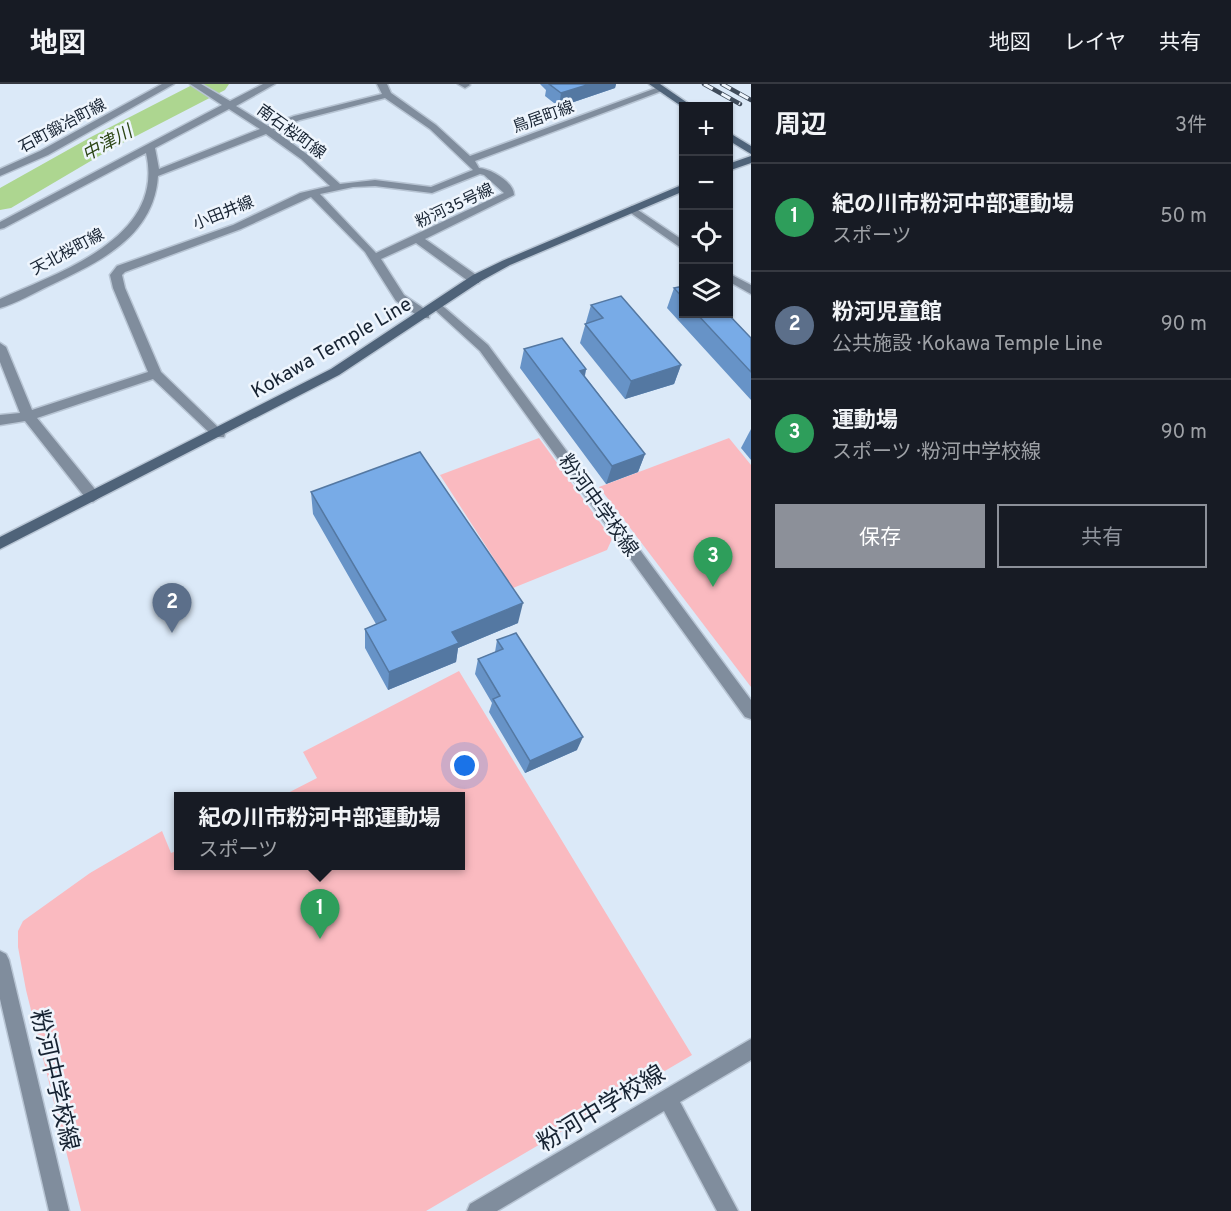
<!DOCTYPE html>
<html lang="ja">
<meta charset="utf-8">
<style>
:root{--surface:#171b24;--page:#242831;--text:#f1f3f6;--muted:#9ea1a6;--line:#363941;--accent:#8c9099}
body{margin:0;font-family:Overpass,"Noto Sans JP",sans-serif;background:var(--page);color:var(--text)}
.controls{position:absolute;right:18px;top:18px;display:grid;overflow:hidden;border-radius:0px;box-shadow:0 2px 4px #0004}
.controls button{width:54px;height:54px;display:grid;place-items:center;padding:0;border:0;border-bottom:2px solid var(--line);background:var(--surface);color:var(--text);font:30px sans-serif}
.you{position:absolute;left:465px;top:682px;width:21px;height:21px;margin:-15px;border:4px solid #fff;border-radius:50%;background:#1a73e8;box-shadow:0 0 0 9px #1a73e833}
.badge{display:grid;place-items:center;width:39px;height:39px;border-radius:50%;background:var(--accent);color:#fff;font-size:20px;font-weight:700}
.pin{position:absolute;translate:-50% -50px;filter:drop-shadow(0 2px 3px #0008)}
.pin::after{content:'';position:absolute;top:32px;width:21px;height:18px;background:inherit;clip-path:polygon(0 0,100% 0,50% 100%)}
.popup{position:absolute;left:174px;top:708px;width:291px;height:78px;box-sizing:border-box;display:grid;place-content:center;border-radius:0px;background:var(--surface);filter:drop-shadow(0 2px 4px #0005);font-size:20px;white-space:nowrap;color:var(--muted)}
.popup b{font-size:22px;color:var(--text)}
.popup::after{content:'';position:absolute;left:50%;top:100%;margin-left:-12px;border:12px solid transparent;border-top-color:var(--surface)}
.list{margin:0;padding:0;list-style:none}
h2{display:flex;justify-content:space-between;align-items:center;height:78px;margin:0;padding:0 24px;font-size:26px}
h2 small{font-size:20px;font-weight:400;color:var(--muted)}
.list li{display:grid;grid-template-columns:39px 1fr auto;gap:18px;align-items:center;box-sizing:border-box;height:108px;padding:0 24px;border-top:2px solid var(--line)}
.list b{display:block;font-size:22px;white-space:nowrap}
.list p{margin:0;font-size:20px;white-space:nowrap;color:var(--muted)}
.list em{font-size:20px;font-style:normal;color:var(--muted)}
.actions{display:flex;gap:12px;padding:18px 24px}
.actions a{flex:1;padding:14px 0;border:2px solid var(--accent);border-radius:0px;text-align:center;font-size:21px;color:var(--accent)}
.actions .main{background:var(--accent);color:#fff}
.icon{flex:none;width:33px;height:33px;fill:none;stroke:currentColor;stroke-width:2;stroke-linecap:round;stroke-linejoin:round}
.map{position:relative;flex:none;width:751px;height:1127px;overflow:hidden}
header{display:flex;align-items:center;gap:36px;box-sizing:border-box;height:84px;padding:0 30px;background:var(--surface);border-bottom:2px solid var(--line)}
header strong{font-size:28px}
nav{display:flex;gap:33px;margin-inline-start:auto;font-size:21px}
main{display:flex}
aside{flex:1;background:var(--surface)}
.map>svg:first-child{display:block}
</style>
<header>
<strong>地図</strong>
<nav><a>地図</a><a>レイヤ</a><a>共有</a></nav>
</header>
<main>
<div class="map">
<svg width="751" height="1127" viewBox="0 0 751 1127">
<rect width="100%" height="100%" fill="#dbe9f8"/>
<!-- green -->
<g fill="#fabac0">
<path d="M539,354l73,101 -5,11 -94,38 -73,-113z"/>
<path d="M729,354l22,27v222l-152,-200z"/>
<path d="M459,587l233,384 -266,156h-345l-55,-221 -8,-43v-16l5,-10 67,-48 72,-42 9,22 8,-3v16h282v-70h-179l35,-18 -14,-26z"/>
</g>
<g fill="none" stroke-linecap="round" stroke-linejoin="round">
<!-- river -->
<path fill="#add690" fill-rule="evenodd" d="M194,0h35l-4,6 -114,59 -100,59 -11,2v-22l91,-51z"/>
<!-- street casing -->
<g stroke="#b8c5d4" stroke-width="3">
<g id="street">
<path d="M162,0h12l-126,71 -48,21v-7l40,-18z"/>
<path d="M190,0h11l29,17 33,-17h12l-39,22 32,20 26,-10 88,-22 -5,-10h10l4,9 45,32 34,31 189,-69 8,2 -192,72 4,7c12,1 35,14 35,27l-89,44 54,38v6h-8l-55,-40 -35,16 23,36 25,17v6h-8l-25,-17 -31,-49 -54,-55 -70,32 -116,43 -3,3 3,13 36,84 64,62 -1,3h-10l-61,-58 -116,39 61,75 2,4 -7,5 -5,-1 -63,-80 -25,4v-10l20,-2 -20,-51v-19l6,4 26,63 116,-38 -35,-84 -3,-13 7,-9 116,-41 67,-32 30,-7 -29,-27 -35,-25 -108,42c-4,61 -59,86 -107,109 -17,8 -34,18 -51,23v-9c59,-27 166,-61 146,-146l-142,75 -4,1v-7l222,-117zM385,14l45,31 43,41 -42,17 -56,-7 -35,4 -32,-29 -34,-25 26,-10zM229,25l31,20 -101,40 -4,-21zM480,90l4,1 20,18 -128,60 -56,-59 33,-7 22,-1 57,7z"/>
<path d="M458,0h11l1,1 -5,3z"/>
<path d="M632,122l52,35v9l-56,-39 -1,-2z"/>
<path d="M728,189l23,12v9l-23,-13z"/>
<path d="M438,218l50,43 263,355v19l-6,-2 -265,-366 -46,-42v-6z"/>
<path d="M0,867l6,3 3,6 60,251h-20l-49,-212z"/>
<path d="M751,955v21l-71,42 58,109h-21l-53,-100 -167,100h-30l3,-7z"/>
</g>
</g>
<!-- secondary casing -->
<g stroke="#b8c5d4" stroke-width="3">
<g id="secondary">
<path d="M649,0h11l32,22 -8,2z"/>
<path d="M728,48l23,14v8l-23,-14z"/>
<path d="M751,72v7l-23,8v-7z"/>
<path d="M684,100v7l-174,74 -29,16 -142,94 -339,174v-12l331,-168 142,-94 29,-14z"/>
</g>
</g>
<!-- street -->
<use href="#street" fill="#808d9d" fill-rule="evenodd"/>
<!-- secondary -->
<use href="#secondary" fill="#4f6379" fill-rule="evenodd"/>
<!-- rail casing -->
<g stroke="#404c5b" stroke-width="4.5">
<g id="rail">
<path d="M704,0l36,20"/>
<path d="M722,0l29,16"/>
</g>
</g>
<!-- rail -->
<use href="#rail" stroke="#eef5fd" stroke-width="3" stroke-dasharray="10" stroke-linecap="butt"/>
</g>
<!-- wall -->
<g fill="#6793c7">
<path d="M540,0h76l-1,4 -56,19 -14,-11 1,-6z"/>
<path d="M684,202v28h44l23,24v62l-84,-92 7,-20z"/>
<path d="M591,221l90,60 -7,19 -49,15 -45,-56z"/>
<path d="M524,265l62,20 -1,7 60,78 -7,18 -32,12 -86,-116z"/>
<path d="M751,345v31l-10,-12z"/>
<path d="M311,408l207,131 -60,25 -2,14 -68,28 -23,-42v-19l11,-5 -63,-110z"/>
<path d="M497,556l80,110 -52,23 -36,-61 3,-9 -17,-29 3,-15 17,-7z"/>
</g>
<!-- shaded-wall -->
<g fill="#5478a2">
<path d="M590,0h26l-1,4 -56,19 2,-14z"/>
<path d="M681,281l-7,19 -49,15 6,-18z"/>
<path d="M586,285l-4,19 -2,-17z"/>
<path d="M645,370l-7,18 -32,12 6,-18z"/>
<path d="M523,519l-5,20 -60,25 -2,14 -68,28 1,-18 63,-40z"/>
<path d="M583,653l-6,13 -52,23 5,-12z"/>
</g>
<!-- building -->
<g fill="#78abe7" stroke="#5478a2" stroke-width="1.5">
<path d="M549,0h41l-29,9z"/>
<path d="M684,202v13l-10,-11z"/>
<path d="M621,212l60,69 -50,16 -46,-57 18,-6 -12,-13z"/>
<path d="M697,230h31l23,24v34z"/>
<path d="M562,254l24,31 -6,2 65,83 -33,12 -88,-117z"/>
<path d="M420,368l103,151 -71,29 7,11 -70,29 -24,-43 21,-9 -75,-128z"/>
<path d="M516,549l67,104 -53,24 -37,-62 7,-3 -22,-37 25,-10 -6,-9z"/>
</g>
<g text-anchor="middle" stroke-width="5" stroke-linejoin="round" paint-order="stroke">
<!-- far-street labels -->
<g font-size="16" fill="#172332" stroke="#eef5fd">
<text transform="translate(543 32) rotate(-20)" y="6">鳥居町線</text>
<text transform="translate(62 41) rotate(-28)" y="6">石町鍛冶町線</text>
<text transform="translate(292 47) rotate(36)" y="6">南石桜町線</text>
<text transform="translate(454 121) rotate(-25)" y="6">粉河35号線</text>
<text transform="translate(223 128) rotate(-22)" y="6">小田井線</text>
<text transform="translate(67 167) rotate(-28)" y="6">天北桜町線</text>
</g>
<!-- far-water labels -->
<g font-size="18" font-style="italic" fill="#2d4716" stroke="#eef5fd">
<text transform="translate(107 59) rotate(-29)" y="6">中津川</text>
</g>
<!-- street labels -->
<g font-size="20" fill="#172332" stroke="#eef5fd">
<text transform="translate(331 263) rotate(-30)" y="7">Kokawa Temple Line</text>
<text transform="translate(599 421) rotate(54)" y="7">粉河中学校線</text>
</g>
<!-- near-street labels -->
<g font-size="24" fill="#172332" stroke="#eef5fd">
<text transform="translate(55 996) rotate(77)" y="8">粉河中学校線</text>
<text transform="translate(601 1024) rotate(-31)" y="8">粉河中学校線</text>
</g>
</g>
</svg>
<div class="controls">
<button>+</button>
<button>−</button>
<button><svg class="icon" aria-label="locate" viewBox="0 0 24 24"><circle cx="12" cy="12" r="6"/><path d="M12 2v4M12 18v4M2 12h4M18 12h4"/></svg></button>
<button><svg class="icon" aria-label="layers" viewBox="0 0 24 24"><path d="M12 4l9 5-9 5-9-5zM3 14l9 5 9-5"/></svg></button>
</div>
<div class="you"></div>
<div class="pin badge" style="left:320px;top:855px;background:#2e9e5b">1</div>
<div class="popup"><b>紀の川市粉河中部運動場</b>スポーツ</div>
<div class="pin badge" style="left:172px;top:549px;background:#5c6f8a">2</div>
<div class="pin badge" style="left:713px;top:503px;background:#2e9e5b">3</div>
</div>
<aside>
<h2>周辺<small>3件</small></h2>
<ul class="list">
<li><span class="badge" style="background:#2e9e5b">1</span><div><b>紀の川市粉河中部運動場</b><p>スポーツ</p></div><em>50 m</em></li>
<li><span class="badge" style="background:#5c6f8a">2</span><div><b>粉河児童館</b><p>公共施設 · Kokawa Temple Line</p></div><em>90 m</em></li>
<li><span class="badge" style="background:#2e9e5b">3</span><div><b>運動場</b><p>スポーツ · 粉河中学校線</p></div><em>90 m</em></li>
</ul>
<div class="actions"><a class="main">保存</a><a>共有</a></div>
</aside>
</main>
